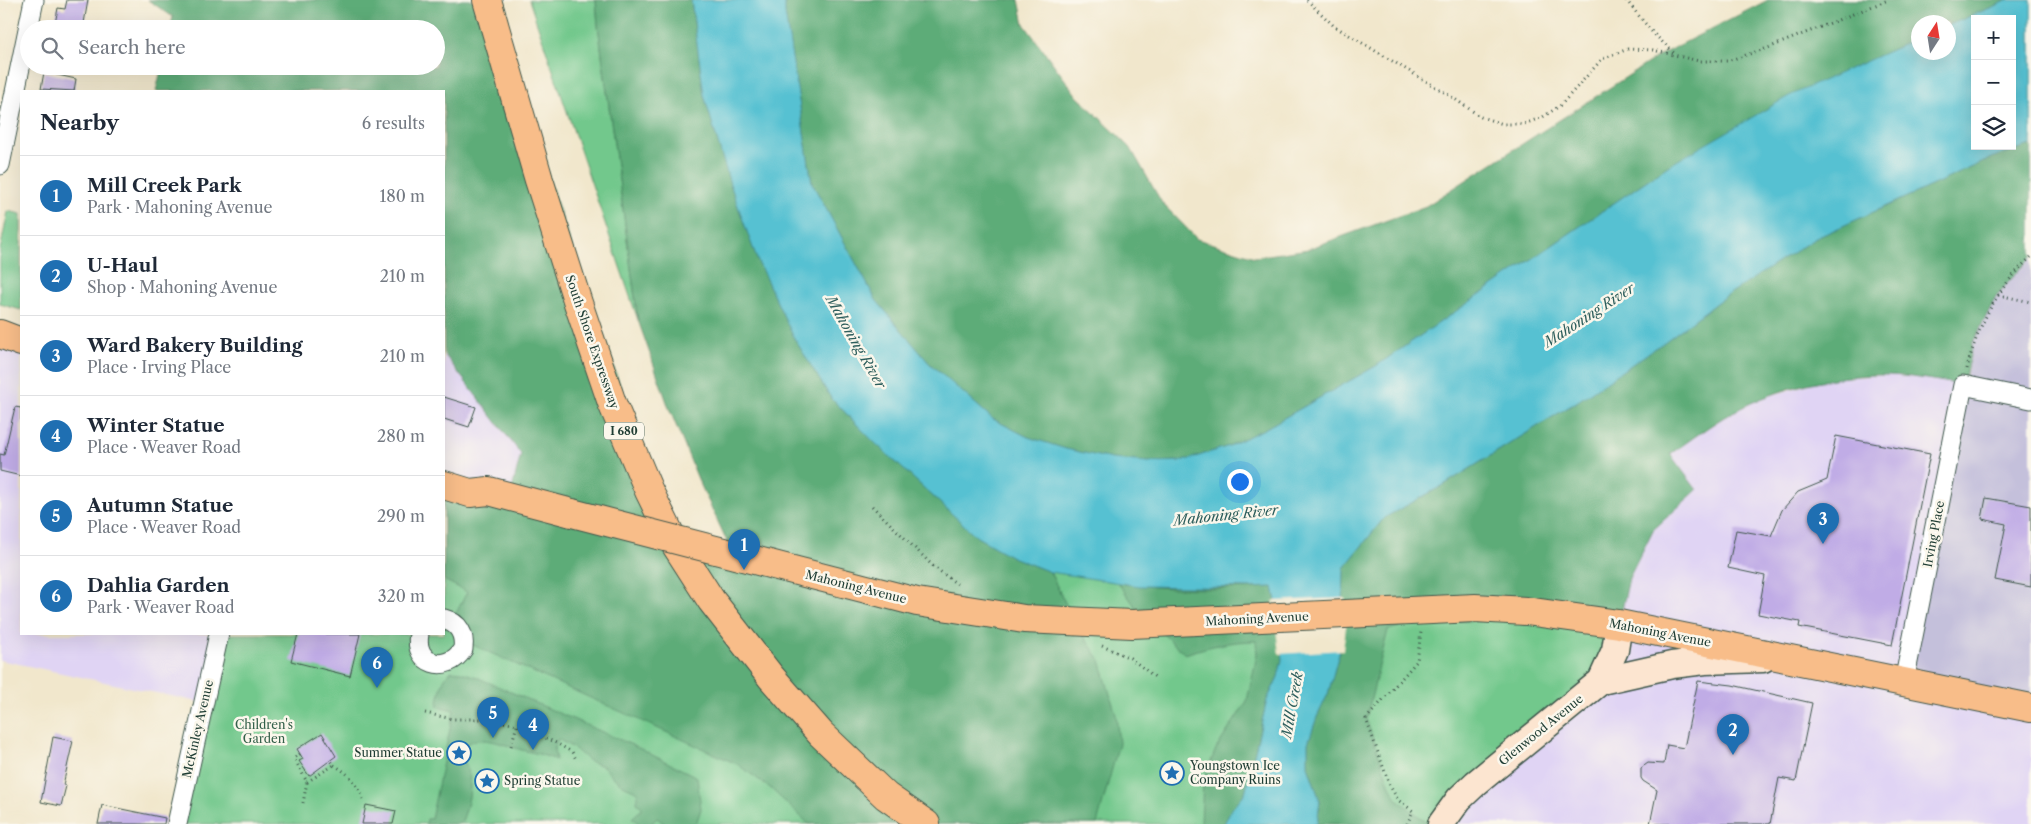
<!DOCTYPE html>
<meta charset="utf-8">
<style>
:root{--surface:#fff;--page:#f6f6f7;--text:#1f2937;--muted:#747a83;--line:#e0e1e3;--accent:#1f6fb2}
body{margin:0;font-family:"Libre Caslon Text",serif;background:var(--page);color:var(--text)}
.controls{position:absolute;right:15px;top:15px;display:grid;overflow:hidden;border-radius:0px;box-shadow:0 5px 20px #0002}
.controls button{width:45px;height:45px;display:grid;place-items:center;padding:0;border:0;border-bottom:1px solid var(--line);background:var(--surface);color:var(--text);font:25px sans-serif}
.compass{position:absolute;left:1911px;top:15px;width:45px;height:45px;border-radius:50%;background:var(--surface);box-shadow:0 5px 20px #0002;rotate:12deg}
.you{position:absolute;left:1239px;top:481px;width:18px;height:18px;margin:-12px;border:4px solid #fff;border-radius:50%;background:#1a73e8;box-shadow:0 0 0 8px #1a73e833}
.badge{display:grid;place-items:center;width:32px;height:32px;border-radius:50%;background:var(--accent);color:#fff;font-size:16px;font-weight:700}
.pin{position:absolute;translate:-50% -41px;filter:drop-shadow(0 1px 2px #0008)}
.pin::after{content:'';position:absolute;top:26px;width:18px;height:15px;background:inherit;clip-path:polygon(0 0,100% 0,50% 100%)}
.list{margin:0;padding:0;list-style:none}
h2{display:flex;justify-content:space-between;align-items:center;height:65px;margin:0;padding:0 20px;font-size:21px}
h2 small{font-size:16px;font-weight:400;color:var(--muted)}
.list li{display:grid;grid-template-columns:32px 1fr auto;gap:15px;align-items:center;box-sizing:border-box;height:80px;padding:0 20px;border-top:1px solid var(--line)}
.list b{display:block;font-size:19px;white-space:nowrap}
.list p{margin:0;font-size:16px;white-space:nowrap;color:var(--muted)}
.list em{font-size:16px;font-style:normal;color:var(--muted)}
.icon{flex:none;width:28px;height:28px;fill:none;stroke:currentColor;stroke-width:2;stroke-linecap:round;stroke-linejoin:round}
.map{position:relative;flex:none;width:2031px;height:824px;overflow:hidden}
.search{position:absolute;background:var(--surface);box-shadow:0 5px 20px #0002;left:20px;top:20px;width:425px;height:55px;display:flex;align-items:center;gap:12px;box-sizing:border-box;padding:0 18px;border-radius:28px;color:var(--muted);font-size:19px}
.panel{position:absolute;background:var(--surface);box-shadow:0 5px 20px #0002;left:20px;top:90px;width:425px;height:545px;border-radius:0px}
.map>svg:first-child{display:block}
</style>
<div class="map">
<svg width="2031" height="824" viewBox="0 0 2031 824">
<rect width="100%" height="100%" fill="#fbf7ec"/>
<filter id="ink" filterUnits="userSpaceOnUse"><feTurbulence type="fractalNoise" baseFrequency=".02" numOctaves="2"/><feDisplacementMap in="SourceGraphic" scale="10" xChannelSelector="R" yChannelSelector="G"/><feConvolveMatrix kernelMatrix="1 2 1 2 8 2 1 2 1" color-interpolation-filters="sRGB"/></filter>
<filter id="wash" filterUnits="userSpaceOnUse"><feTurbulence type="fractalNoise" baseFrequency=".0096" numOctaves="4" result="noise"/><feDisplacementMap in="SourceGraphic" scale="20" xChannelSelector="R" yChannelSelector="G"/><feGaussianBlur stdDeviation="1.12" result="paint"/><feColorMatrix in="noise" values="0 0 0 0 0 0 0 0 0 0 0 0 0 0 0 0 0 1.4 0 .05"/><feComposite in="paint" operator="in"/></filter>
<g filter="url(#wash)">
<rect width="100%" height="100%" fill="#f1e7cc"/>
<!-- built -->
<g fill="#e0d4f4">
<path d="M0,335l21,7v292h198l-15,69 -204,-43z"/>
<path d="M444,354l77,100 -10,43 -67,-12z"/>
<path d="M1886,375l34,3 43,7 68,323v116h-590l178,-200 10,-46 24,-48 44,-40 -28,-36 63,-42 27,-13 57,-17 23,-4z"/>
</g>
<!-- industrial -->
<path fill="#c4c0db" d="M2031,257v451l-127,-26 69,-340 24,-48z"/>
<!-- green -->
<g fill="#72c88c" stroke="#488260">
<path d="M529,0h67l2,25 40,295z"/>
<path d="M8,211l13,3v96l-21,-6v-53z"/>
<path d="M782,312l357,274 109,2 58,-3 123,26 190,13 -4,26 -174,174h-1264l42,-190h225v-149l290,70z"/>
</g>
<!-- forest -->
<g fill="#5dac78" stroke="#3e7456">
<path d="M148,0h339l186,539 60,15 -35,-75 -29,-71 -31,-88 -40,-295 -2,-25h95l13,95 26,89 28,78 36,76 37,60 44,45 102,94 35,20 38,15 25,51 25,37 16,55 3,28 -22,81h-288l-40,-37 -32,-23 -273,-123 -12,-20 15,-29 -23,-12v-95l66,12 11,-43 -77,-100v-263h-288l6,-25h274v-37h-266l3,-12z"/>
<path d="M785,0h234l5,24 53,72 53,51 32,56 35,36 58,18 53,-8 118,-43 236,-152 106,-54h241l-60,25 -1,-3h-30v16l-52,24 -198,104 -292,200 -110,62 -37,18 -46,15 -35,1 -36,-3 -46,-10 -38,-12 -35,-18 -64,-56 -53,-63 -64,-117 -27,-170z"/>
<path d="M2031,145v112l-34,38 -24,47 -10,43c-25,-4 -50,-9 -75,-10 -52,-1 -109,12 -155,37 -22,12 -42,28 -63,42l27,36 -44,40 -24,48 -10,46 -56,-8 -153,8 -22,6 -22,89 24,67 8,14 31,24h-112l3,-23 -12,-35v-23l9,-26 11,-23 14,-52 2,-74 40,-50 58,-32 136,-85 85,-58 57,-43 94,-61 185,-84z"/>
<path d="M1118,583c47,7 107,7 155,4l4,19 5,54 -4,17 -11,23 -22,93 -15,18 -6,13h-23l2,-43 13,-32 31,-48 10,-46 -1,-14c-25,0 -47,5 -71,13l-44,-40z"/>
<path d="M452,671l9,1 13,4 158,69 65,32 4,32 -5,15h-31l-8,-6 -6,6h-11l-8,-6 11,-10 -6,-5 1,-11 -15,-7 -10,-8 -10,-11 -14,-5 -14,-12 -17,-10 -4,11 2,10c-9,-4 -20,-7 -30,-9 -16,-3 -55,-24 -64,1 0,6 4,12 6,18 5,17 0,36 -6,51l-6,3h-30l1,-5h4l23,-109 -17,-4c3,-11 4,-29 15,-35z"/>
</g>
<!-- water -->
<path fill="#57c1d2" stroke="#3b7f83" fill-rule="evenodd" d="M691,0h94v13l27,170 64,117 53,63 64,56 35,18 38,12 46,10 36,3 35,-1 46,-15 37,-18 110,-62 292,-200 121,-70 129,-58v14h30l1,-27 60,-25h22v145l-32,10 -185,84 -94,61 -57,43 -85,58 -136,85 -58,32 -40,50 -2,74 -14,52 -11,23 -9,26v23l12,35 -3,23h-93l6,-13 15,-18 22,-93 11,-23 4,-17 -5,-54 -4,-19 -25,1 -109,-2 -89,-14 -38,-15 -35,-20 -102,-94 -44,-45 -37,-60 -36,-76 -28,-78 -26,-89zM1975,19h37v127h-37z"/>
<!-- pier -->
<path fill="#f1e7cc" d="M1345,598l2,21 -4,31 -64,4 -6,-53z"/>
<g id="blocks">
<!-- building -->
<g fill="#c0ace6">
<path d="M67,0h21l-5,29h-29l4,-21 7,1z"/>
<path d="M44,72l32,7 -2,12 -33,-2z"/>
<path d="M444,397l32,10 -7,20 -25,-8z"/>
<path d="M15,407l6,1v68l-21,-5v-17l4,1z"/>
<path d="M1836,436l94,18 -38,191 -93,-18 1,-5 -42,-8 7,-38 -37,-8 8,-38 35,6 11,-26 16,-18 29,-12z"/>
<path d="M1986,498l45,8v81l-36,-7 11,-56 -24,-5z"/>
<path d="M298,634h62l-10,42 -59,-15z"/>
<path d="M1698,681l34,4 80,18 -16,78 -17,-3 -9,46h-120l7,-34 -14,-9 -2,-3v-10l7,-5 16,1 3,-19 17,3z"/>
<path d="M322,733l14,23 -27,20 -10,-15 4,-2 -6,-10z"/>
<path d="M53,737l20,4 -10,44 3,1 -5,20 -20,-4z"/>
<path d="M102,805l63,13 -1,6h-66z"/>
<path d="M366,805l30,6 -3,13h-31z"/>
</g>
</g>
</g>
<g filter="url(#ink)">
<use href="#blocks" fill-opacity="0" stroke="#3e564b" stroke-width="1"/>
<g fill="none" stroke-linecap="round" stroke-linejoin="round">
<!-- street casing -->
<g stroke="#3e564b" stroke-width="21">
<g id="street">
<path d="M0,165l34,-165"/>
<path d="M419,634c-6,30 28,41 44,15 2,-15 -4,-26 -19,-30"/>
<path d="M1904,682l59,-297 68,14"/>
<path d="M177,824l42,-190"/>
</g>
</g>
<!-- secondary casing -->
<g stroke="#3e564b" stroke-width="29">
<g id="secondary">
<path d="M1601,681l71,-16 33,-4 58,-2"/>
<path d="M1441,824l18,-25 17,-16 125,-102 14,-31 4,-26"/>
</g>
</g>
<!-- primary casing -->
<g stroke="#3e564b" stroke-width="30">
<g id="primary">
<path d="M0,334l21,8"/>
<path d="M444,485l26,8 19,-2 83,22"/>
<path d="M1526,611l93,13 412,84"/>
</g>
</g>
<!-- highway casing -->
<g stroke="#3e564b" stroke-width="30">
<path id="highway" d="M487,0l52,180 39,123 34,100 37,88 26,53 36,56 60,77 50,57 65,62 40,28"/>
</g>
<!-- path -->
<g stroke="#3e564b" stroke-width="3" stroke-dasharray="1 4" stroke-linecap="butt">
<path d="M1307,0l27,26 115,69 32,22 22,7h21l19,-7 18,-12 41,-46 26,-10 25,1 46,11h28l41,-13 120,-48"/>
<path d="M1626,0l27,33 22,21"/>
<path d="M1998,295l33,7"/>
<path d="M1967,369c10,-43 31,-82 64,-112"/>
<path d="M872,506l62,61 23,17"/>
<path d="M1102,646l28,12 25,19"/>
<path d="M425,713l27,6h35l31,6 38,18 16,9 4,7"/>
<path d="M511,746l6,-21"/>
<path d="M300,754l-6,4 13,24 -4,21"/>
<path d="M334,765c14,8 23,17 29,34"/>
<path d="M307,782l27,-17 -4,-6"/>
<path d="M1407,824l6,-13 -15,-11 -8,-14 -24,-67 51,-58 4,-29"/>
</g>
<!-- street -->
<use href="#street" stroke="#fff" stroke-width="19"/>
<!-- secondary -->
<use href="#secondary" stroke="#fce5d0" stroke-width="26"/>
<!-- primary -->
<use href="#primary" stroke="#f8bd89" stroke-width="28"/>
<!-- highway -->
<use href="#highway" stroke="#f8bd89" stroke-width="28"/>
<!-- primary-bridge casing -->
<g stroke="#3e564b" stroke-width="30" stroke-linecap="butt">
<path id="primary-bridge" d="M572,513l345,89 107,17 108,5 343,-16 51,3"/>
</g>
<!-- primary-bridge -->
<use href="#primary-bridge" stroke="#f8bd89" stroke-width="28"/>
</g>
</g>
<!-- icons -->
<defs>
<g id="sight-ring" transform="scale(1.25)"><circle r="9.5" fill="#fbf7ec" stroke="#1f6fb2" stroke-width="1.5"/><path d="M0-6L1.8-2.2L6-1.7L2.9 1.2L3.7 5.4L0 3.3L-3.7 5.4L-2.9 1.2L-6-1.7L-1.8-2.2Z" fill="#1f6fb2"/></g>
</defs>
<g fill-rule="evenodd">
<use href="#sight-ring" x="459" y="753"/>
<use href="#sight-ring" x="1172" y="773"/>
<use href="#sight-ring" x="487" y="781"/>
</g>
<g text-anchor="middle" stroke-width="5" stroke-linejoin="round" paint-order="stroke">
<!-- shield labels -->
<rect fill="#fbf7ec" stroke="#61756b" stroke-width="1" x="604" y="422.5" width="40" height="17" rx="4"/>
<g font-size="11" font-weight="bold" fill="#1f3d34">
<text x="624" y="435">I 680</text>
</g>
<!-- street labels -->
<g font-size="12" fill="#1f3d34" stroke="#fbf7ec">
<text transform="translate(592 342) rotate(71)" y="4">South Shore Expressway</text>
<text transform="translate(1934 534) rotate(-79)" y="4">Irving Place</text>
<text transform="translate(856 587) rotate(14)" y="4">Mahoning Avenue</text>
<text transform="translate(1257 619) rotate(-3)" y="4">Mahoning Avenue</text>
<text transform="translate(1660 633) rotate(11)" y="4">Mahoning Avenue</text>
<text transform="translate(198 729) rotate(-77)" y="4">McKinley Avenue</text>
<text transform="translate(1541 730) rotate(-39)" y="4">Glenwood Avenue</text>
</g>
<!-- park labels -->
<g font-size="12" fill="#34604a" stroke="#fbf7ec">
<text x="264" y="729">Children's<tspan x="264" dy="14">Garden</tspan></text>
</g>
<!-- poi labels -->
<g font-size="12" fill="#1f3d34" stroke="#fbf7ec" text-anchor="start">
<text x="442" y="757" text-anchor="end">Summer Statue</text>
<text x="1190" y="770">Youngstown Ice<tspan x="1190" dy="14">Company Ruins</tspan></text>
<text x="504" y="785">Spring Statue</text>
</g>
<!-- water labels -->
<g font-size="14" font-style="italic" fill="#2d5e5c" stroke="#fbf7ec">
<text transform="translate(1589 315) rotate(-33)" y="5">Mahoning River</text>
<text transform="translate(856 342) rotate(60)" y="5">Mahoning River</text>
<text transform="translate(1226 515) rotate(-6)" y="5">Mahoning River</text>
<text transform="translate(1292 705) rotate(-80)" y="5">Mill Creek</text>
</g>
</g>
</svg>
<div class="controls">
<button>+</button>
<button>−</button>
<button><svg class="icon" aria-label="layers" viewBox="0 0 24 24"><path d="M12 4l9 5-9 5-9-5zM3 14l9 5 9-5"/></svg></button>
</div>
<svg class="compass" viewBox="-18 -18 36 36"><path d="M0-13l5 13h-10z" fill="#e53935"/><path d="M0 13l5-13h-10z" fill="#747a83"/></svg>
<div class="you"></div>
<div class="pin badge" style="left:744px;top:570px">1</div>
<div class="pin badge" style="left:1733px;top:755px">2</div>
<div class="pin badge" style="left:1823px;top:544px">3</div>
<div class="pin badge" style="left:533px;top:750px">4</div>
<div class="pin badge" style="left:493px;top:738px">5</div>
<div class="pin badge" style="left:377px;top:688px">6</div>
<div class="search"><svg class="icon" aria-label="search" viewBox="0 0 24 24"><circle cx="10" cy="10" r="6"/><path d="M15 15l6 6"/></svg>Search here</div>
<section class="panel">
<h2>Nearby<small>6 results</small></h2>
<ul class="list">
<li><span class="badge">1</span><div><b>Mill Creek Park</b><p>Park · Mahoning Avenue</p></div><em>180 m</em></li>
<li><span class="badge">2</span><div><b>U-Haul</b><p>Shop · Mahoning Avenue</p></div><em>210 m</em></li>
<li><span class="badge">3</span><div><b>Ward Bakery Building</b><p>Place · Irving Place</p></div><em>210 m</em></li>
<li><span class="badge">4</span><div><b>Winter Statue</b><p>Place · Weaver Road</p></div><em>280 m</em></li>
<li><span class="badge">5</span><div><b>Autumn Statue</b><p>Place · Weaver Road</p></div><em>290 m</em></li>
<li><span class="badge">6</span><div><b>Dahlia Garden</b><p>Park · Weaver Road</p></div><em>320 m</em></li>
</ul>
</section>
</div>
